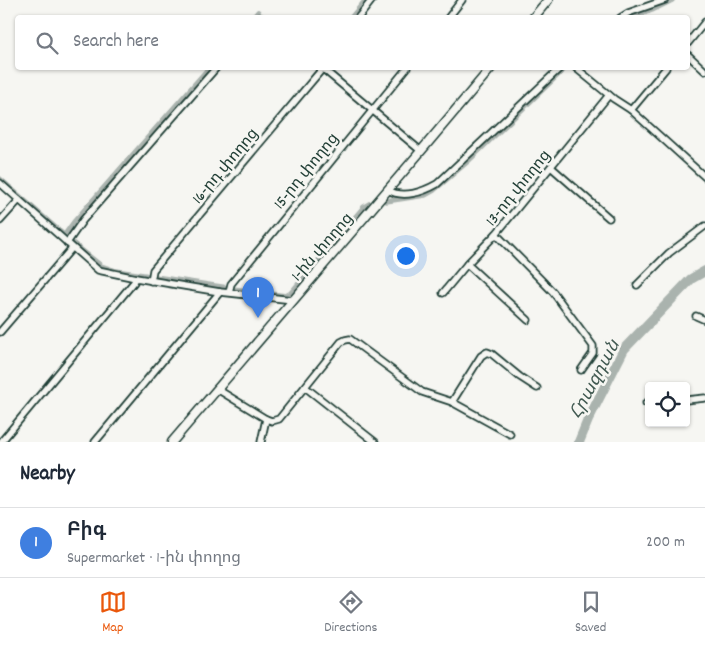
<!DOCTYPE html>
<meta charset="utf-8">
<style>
:root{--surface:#fff;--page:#f6f6f7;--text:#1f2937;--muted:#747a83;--line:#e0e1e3;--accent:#ea580c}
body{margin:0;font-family:Dekko,"Noto Sans Armenian",sans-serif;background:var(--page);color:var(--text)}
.controls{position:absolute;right:15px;bottom:15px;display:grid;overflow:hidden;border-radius:5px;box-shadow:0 1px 4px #0004}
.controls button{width:45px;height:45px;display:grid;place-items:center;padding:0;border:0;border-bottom:1px solid var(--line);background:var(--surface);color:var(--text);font:25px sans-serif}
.you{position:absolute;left:405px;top:255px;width:18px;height:18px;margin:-12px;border:4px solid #fff;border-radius:50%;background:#1a73e8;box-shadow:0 0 0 8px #1a73e833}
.badge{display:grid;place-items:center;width:32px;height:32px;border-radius:50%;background:var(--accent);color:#fff;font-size:16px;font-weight:700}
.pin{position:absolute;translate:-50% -41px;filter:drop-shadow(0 1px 2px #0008)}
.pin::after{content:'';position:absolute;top:26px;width:18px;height:15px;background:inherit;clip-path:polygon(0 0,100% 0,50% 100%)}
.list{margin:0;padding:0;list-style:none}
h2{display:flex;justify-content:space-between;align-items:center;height:65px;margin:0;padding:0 20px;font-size:21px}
h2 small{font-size:16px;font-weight:400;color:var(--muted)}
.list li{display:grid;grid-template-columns:32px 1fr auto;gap:15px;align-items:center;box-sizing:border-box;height:70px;padding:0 20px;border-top:1px solid var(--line)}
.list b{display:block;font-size:19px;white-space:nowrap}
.list p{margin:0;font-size:16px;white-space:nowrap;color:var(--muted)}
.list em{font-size:16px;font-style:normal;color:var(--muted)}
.icon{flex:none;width:28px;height:28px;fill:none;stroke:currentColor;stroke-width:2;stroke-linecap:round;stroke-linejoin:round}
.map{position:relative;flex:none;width:705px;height:442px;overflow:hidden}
.search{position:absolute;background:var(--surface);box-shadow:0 1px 4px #0004;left:15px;right:15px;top:15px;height:55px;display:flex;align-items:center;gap:12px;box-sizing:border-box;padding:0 18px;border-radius:5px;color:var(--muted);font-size:19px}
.sheet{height:135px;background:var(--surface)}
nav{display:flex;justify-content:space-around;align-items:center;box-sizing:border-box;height:70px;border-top:1px solid var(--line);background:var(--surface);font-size:14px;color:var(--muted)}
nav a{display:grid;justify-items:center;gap:2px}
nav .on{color:var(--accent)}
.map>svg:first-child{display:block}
</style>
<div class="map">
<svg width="705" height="442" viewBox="0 0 705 442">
<rect width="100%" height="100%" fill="#f6f6f2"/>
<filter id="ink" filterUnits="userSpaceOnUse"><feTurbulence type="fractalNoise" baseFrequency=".02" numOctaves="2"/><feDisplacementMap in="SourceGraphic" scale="10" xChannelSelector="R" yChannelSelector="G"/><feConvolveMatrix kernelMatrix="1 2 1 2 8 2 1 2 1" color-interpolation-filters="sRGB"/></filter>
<g filter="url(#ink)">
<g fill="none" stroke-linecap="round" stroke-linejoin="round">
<!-- canal -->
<g stroke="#aab3ae" stroke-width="5.5">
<path d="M265,17v1"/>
<path d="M253,18l5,-6"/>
<path d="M351,18l15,-18"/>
<path d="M630,18l22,-8 20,-10"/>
<path d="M0,179l67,59"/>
<path d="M386,201l39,-6 9,-5 33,-28 98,-94"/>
<path d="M64,236l10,-14 135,-154"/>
<path d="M71,242l30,24 15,5 34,5"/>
<path d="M155,277l73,11"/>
<path d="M233,289l53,7 5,-3 73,-86 5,-3"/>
</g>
<!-- river -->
<path stroke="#aab3ae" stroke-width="10" d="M579,442l9,-22 36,-71 67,-70 14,-8"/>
<!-- minor casing -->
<g stroke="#1f3d34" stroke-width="9">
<g id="minor">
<path d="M260,18h1"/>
<path d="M358,18l14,-18"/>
<path d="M448,18l14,-18"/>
<path d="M620,18l8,-5 37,-13"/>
<path d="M688,43l17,-21"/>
<path d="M688,55l17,16"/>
<path d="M322,68l99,83"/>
<path d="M576,68l38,31 17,11 74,67"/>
<path d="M631,110l35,-42"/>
<path d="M551,167l58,51"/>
<path d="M0,183l98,87 38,8 84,14 73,8"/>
<path d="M388,190c15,9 35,2 49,-6l123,-116"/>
<path d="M0,221l19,-21"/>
<path d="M496,234l57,58 40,54v7l-12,17"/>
<path d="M67,243l16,-23 133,-152"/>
<path d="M467,264l61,56"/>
<path d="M151,281l2,-11 170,-202"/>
<path d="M637,285l32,-32 36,-27"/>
<path d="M229,292l2,-8 176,-216"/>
<path d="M443,293l24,-29 29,-30 113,-139"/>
<path d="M696,316l9,4"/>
<path d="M0,332l72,-84"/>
<path d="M305,387l70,55"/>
<path d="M217,389l49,30 6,2 7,-2 62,-77 4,-2 5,-1 72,53 30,10 58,32"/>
<path d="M686,400l19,-2"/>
<path d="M452,402l29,-46 6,-4 5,2 28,23 17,11"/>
<path d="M646,403h3"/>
<path d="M1,442l133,-160 2,-4"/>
<path d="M95,442l125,-150"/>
<path d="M261,442l5,-23"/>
</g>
</g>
<!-- major casing -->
<g stroke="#1f3d34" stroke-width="11">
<g id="major">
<path d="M533,18l15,-18"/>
<path d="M172,442l249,-291 70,-83"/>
</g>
</g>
<!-- minor -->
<use href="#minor" stroke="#f6f6f2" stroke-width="5.5"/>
<!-- major -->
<use href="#major" stroke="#f6f6f2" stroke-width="8"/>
</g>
</g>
<g text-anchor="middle" stroke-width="5" stroke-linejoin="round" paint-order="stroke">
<!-- street labels -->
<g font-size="16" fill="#1f3d34" stroke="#f6f6f2">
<text transform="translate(224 165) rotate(-50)" y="6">16-րդ փողոց</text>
<text transform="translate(305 170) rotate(-51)" y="6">15-րդ փողոց</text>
<text transform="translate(517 187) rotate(-51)" y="6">13-րդ փողոց</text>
<text transform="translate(321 246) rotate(-49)" y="6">1-ին փողոց</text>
</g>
<!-- water labels -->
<g font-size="18" font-style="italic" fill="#425a52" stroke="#f6f6f2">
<text transform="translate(594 379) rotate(-62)" y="6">Հրազդան</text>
</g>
</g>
</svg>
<div class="controls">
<button><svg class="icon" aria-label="locate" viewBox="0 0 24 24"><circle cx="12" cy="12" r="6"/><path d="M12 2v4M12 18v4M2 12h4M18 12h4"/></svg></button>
</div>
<div class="you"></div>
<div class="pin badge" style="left:258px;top:318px;background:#3f7fe0">1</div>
<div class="search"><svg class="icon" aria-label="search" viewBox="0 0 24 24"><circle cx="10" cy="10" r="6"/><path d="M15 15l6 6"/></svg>Search here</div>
</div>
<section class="sheet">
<h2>Nearby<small></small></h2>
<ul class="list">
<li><span class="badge" style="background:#3f7fe0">1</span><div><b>Բիգ</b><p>Supermarket · 1-ին փողոց</p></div><em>200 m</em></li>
</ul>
</section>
<nav>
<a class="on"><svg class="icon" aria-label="map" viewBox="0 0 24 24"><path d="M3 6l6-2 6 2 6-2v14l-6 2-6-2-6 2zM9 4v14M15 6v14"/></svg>Map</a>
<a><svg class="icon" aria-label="directions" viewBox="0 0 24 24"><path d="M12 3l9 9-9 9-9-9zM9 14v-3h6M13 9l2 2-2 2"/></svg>Directions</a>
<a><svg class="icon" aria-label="saved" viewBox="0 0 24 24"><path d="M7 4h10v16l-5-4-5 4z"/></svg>Saved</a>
</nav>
